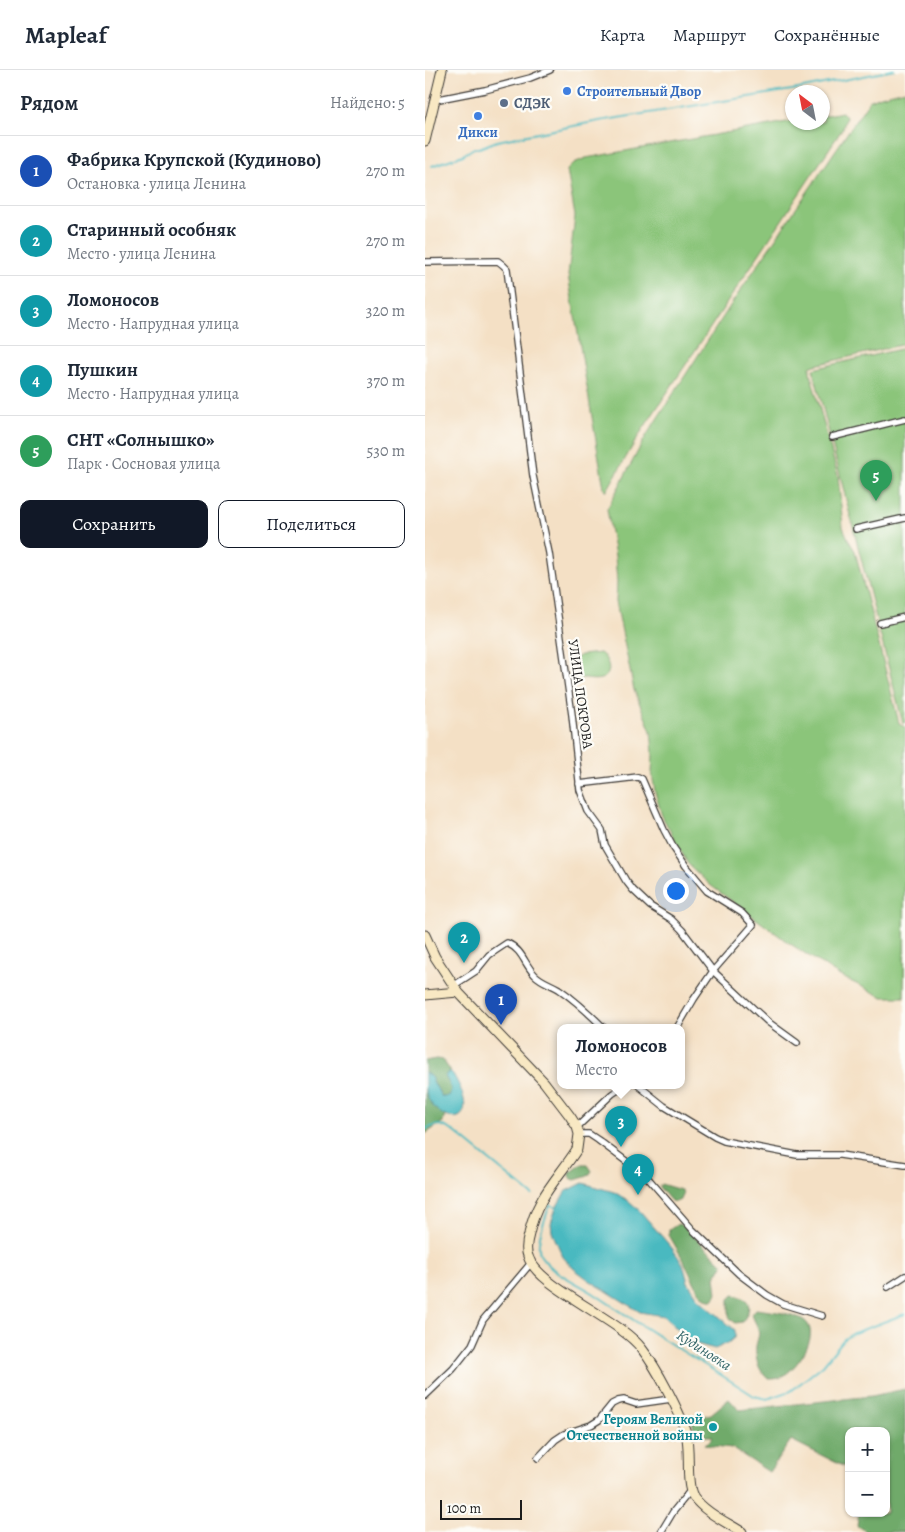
<!DOCTYPE html>
<html lang="ru">
<meta charset="utf-8">
<style>
:root{--surface:#fff;--page:#f2f2f3;--text:#1f2937;--muted:#747a83;--line:#e0e1e3;--accent:#111827}
body{margin:0;font-family:Alegreya,serif;background:var(--page);color:var(--text)}
.controls{position:absolute;right:15px;bottom:15px;display:grid;overflow:hidden;border-radius:10px;box-shadow:0 1px 4px #0004}
.controls button{width:45px;height:45px;display:grid;place-items:center;padding:0;border:0;border-bottom:1px solid var(--line);background:var(--surface);color:var(--text);font:25px sans-serif}
.compass{position:absolute;left:360px;top:15px;width:45px;height:45px;border-radius:50%;background:var(--surface);box-shadow:0 1px 4px #0004;rotate:328deg}
.scale{position:absolute;left:15px;bottom:12px;width:82px;box-sizing:border-box;padding-left:5px;border:2px solid #1c1c1c;border-top:0;font-size:14px;line-height:18px;white-space:nowrap;color:#1c1c1c;-webkit-text-stroke:4px #fdfcf7;paint-order:stroke}
.you{position:absolute;left:250px;top:820px;width:18px;height:18px;margin:-12px;border:4px solid #fff;border-radius:50%;background:#1a73e8;box-shadow:0 0 0 8px #1a73e833}
.badge{display:grid;place-items:center;width:32px;height:32px;border-radius:50%;background:var(--accent);color:#fff;font-size:16px;font-weight:700}
.pin{position:absolute;translate:-50% -41px;filter:drop-shadow(0 1px 2px #0008)}
.pin::after{content:'';position:absolute;top:26px;width:18px;height:15px;background:inherit;clip-path:polygon(0 0,100% 0,50% 100%)}
.popup{position:absolute;left:132px;top:954px;width:128px;height:65px;box-sizing:border-box;display:grid;place-content:center;border-radius:10px;background:var(--surface);filter:drop-shadow(0 1px 4px #0005);font-size:16px;white-space:nowrap;color:var(--muted)}
.popup b{font-size:19px;color:var(--text)}
.popup::after{content:'';position:absolute;left:50%;top:100%;margin-left:-10px;border:10px solid transparent;border-top-color:var(--surface)}
.list{margin:0;padding:0;list-style:none}
h2{display:flex;justify-content:space-between;align-items:center;height:65px;margin:0;padding:0 20px;font-size:21px}
h2 small{font-size:16px;font-weight:400;color:var(--muted)}
.list li{display:grid;grid-template-columns:32px 1fr auto;gap:15px;align-items:center;box-sizing:border-box;height:70px;padding:0 20px;border-top:1px solid var(--line)}
.list b{display:block;font-size:19px;white-space:nowrap}
.list p{margin:0;font-size:16px;white-space:nowrap;color:var(--muted)}
.list em{font-size:16px;font-style:normal;color:var(--muted)}
.actions{display:flex;gap:10px;padding:15px 20px}
.actions a{flex:1;padding:11px 0;border:1px solid var(--accent);border-radius:10px;text-align:center;font-size:18px;color:var(--accent)}
.actions .main{background:var(--accent);color:#fff}
.map{position:relative;flex:none;width:480px;height:1462px;overflow:hidden}
header{display:flex;align-items:center;gap:30px;box-sizing:border-box;height:70px;padding:0 25px;background:var(--surface);border-bottom:1px solid var(--line)}
header strong{font-size:24px}
nav{display:flex;gap:28px;margin-inline-start:auto;font-size:18px}
main{display:flex}
aside{flex:1;background:var(--surface)}
.map>svg:first-child{display:block}
</style>
<header>
<strong>Mapleaf</strong>
<nav><a>Карта</a><a>Маршрут</a><a>Сохранённые</a></nav>
</header>
<main>
<aside>
<h2>Рядом<small>Найдено: 5</small></h2>
<ul class="list">
<li><span class="badge" style="background:#1a4fb4">1</span><div><b>Фабрика Крупской (Кудиново)</b><p>Остановка · улица Ленина</p></div><em>270 m</em></li>
<li><span class="badge" style="background:#0f9aa8">2</span><div><b>Старинный особняк</b><p>Место · улица Ленина</p></div><em>270 m</em></li>
<li><span class="badge" style="background:#0f9aa8">3</span><div><b>Ломоносов</b><p>Место · Напрудная улица</p></div><em>320 m</em></li>
<li><span class="badge" style="background:#0f9aa8">4</span><div><b>Пушкин</b><p>Место · Напрудная улица</p></div><em>370 m</em></li>
<li><span class="badge" style="background:#2e9e5b">5</span><div><b>СНТ «Солнышко»</b><p>Парк · Сосновая улица</p></div><em>530 m</em></li>
</ul>
<div class="actions"><a class="main">Сохранить</a><a>Поделиться</a></div>
</aside>
<div class="map">
<svg width="480" height="1462" viewBox="0 0 480 1462">
<rect width="100%" height="100%" fill="#fdfcf7"/>
<filter id="ink" filterUnits="userSpaceOnUse"><feTurbulence type="fractalNoise" baseFrequency=".02" numOctaves="2"/><feDisplacementMap in="SourceGraphic" scale="10" xChannelSelector="R" yChannelSelector="G"/><feConvolveMatrix kernelMatrix="1 2 1 2 8 2 1 2 1" color-interpolation-filters="sRGB"/></filter>
<filter id="wash" filterUnits="userSpaceOnUse"><feTurbulence type="fractalNoise" baseFrequency=".0096" numOctaves="4" result="noise"/><feDisplacementMap in="SourceGraphic" scale="20" xChannelSelector="R" yChannelSelector="G"/><feGaussianBlur stdDeviation="1.12" result="paint"/><feColorMatrix in="noise" values="0 0 0 0 0 0 0 0 0 0 0 0 0 0 0 0 0 1.4 0 .05"/><feComposite in="paint" operator="in"/></filter>
<g filter="url(#wash)">
<rect width="100%" height="100%" fill="#f4e0c5"/>
<!-- green -->
<g fill="#8bc57a" stroke="#54704b">
<path d="M480,20v254l-90,21 -5,2v5l28,104 5,51 6,14 6,10 44,172 3,3h3l-1,271h-21l-43,-21 -51,-33 -79,-58 -22,-21 -26,-48 -7,-24 -3,-19 1,-20 -2,-22 -17,-41 -15,-73 -3,-16 1,-19 -2,-26 -8,-47 39,-73 88,-136 135,-199 8,-4z"/>
<path d="M417,42l4,5 -3,11 -204,307 -33,57 -2,-4 -36,-213 7,-59 -8,-46 7,-7 12,-5 206,-37 1,1h30v-6z"/>
<path d="M480,278v375l-2,1 -90,-355z"/>
<path d="M175,583c7,4 13,18 5,24 -6,5 -21,2 -28,0l-4,-9 2,-9 6,-4z"/>
</g>
<!-- forest -->
<g fill="#70aa6a" stroke="#466343">
<path d="M11,989l7,1 8,12 -4,1 -1,6c5,5 7,10 4,16l-5,2 -4,-1 -10,-19 -6,-5v-11z"/>
<path d="M0,1019c5,11 9,20 20,26l-2,7 -18,12z"/>
<path d="M156,1095h7l4,6 -4,5 -13,4 -5,-2v-5z"/>
<path d="M236,1114l20,6 2,3 -3,7 -4,2 -5,-1 -12,-14z"/>
<path d="M253,1154l4,1 40,38 1,3 -8,11 2,16 -3,7h-5l-5,-3 -6,-7 -14,-29 -15,-26v-5z"/>
<path d="M308,1225c18,3 20,13 9,27l-7,1 -6,-6v-18z"/>
<path d="M331,1239c13,2 39,4 49,12 17,14 -10,51 -26,57 -3,1 -8,1 -11,1 -10,-9 -13,-21 -12,-33 1,-6 4,-11 2,-17 -1,-5 -5,-9 -6,-15z"/>
<path d="M480,1319v143h-38l-10,-6 2,-13h27v-82h-37v38l-58,-29 -22,32 -37,-24 -27,-3 5,-4 2,-5h-17l-3,-17 19,-5 18,-15 10,11 133,-14z"/>
</g>
<!-- water -->
<g fill="#4ab9c0" stroke="#336a6e">
<path d="M0,1002l6,5 10,19 4,1 5,-2c3,-8 -2,-12 -5,-19l2,-3 4,-1 2,2c36,60 -22,52 -28,14 0,-5 0,-11 0,-16z"/>
<path d="M158,1113l31,9 15,9 11,10 32,37 11,16 5,18 11,17 36,31v7l-7,6 -13,6 -22,-6 -30,-27 -23,-4 -51,-32 -16,-12 -10,-11 -11,-25 -1,-9 5,-15 9,-16z"/>
</g>
<g fill="none" stroke-linecap="round" stroke-linejoin="round">
<!-- stream -->
<g stroke="#4ab9c0" stroke-width="2">
<path d="M7,96l31,-11 11,-7h5l18,-7 102,-20 199,-32 96,-19"/>
<path d="M0,1059c15,-6 16,-5 30,3l77,63"/>
<path d="M122,1131l3,3c-4,13 -16,40 -9,52 11,17 35,26 52,37 15,10 30,20 45,30 38,25 78,48 116,73l13,3 24,-8 32,-26 21,-26 10,-6 51,-19"/>
<path d="M125,1134l6,4"/>
</g>
</g>
</g>
<g filter="url(#ink)">
<g fill="none" stroke-linecap="round" stroke-linejoin="round">
<!-- street casing -->
<g stroke="#3c3935" stroke-width="8">
<g id="street">
<path d="M9,30l51,-10 45,-12 20,-8"/>
<path d="M0,192l73,-1 5,4 4,4 26,207 16,77 23,162 8,75 8,21 14,19 3,15 21,36 7,9 17,16 21,13 11,11 31,41 55,51 29,21"/>
<path d="M407,367l73,-18"/>
<path d="M431,459l49,-11"/>
<path d="M455,553l25,-6"/>
<path d="M154,714l59,-7 4,2 22,51 9,17 13,19 21,25 35,22 11,12 -40,46 -19,28 -17,29"/>
<path d="M28,916l23,-15 13,-16 18,-12c16,7 17,21 28,32 7,7 16,9 24,14 16,11 31,25 45,39"/>
<path d="M214,1016l25,20 51,31 9,4 73,14h43l65,10"/>
<path d="M152,1057l35,-33 12,-8"/>
<path d="M154,1064h10l9,6 49,37 46,53 46,44 28,21 16,9 39,12"/>
<path d="M463,1217l17,-11"/>
<path d="M0,1326l28,-27 19,-24 11,-25 48,-57"/>
<path d="M113,1388l17,-18 9,-6 27,-9 8,-5 13,-16 6,-3 6,-1 12,4 35,-5"/>
<path d="M236,1462l12,-20 17,-21"/>
</g>
</g>
<!-- secondary casing -->
<g stroke="#3c3935" stroke-width="11">
<g id="secondary">
<path d="M0,71l17,-71"/>
<path d="M0,865l10,22 23,35 86,90 26,34 7,11 2,7 -2,15c-19,30 -40,47 -48,85 -2,7 -4,15 -1,22 9,31 92,63 114,93 14,18 38,62 44,84 5,18 -1,50 7,63 11,16 33,26 49,36"/>
<path d="M0,925l33,-3"/>
</g>
</g>
<!-- street -->
<use href="#street" stroke="#fff" stroke-width="5.5"/>
<!-- secondary -->
<use href="#secondary" stroke="#f8e8c3" stroke-width="9"/>
</g>
</g>
<!-- markers -->
<g fill="#3f7fe0" stroke="#fdfcf7" stroke-width="2">
<circle cx="142" cy="21" r="5"/>
<circle cx="53" cy="46" r="5"/>
</g>
<circle fill="#5c6f8a" stroke="#fdfcf7" stroke-width="2" cx="79" cy="33" r="5"/>
<circle fill="#0f9aa8" stroke="#fdfcf7" stroke-width="2" cx="288" cy="1357" r="5"/>
<g text-anchor="middle" stroke-width="4.5" stroke-linejoin="round" paint-order="stroke">
<!-- shop labels -->
<g font-size="14" font-weight="bold" fill="#366cbe" stroke="#fdfcf7" text-anchor="start">
<text x="152" y="26">Строительный Двор</text>
<text x="53" y="67" text-anchor="middle">Дикси</text>
</g>
<!-- service labels -->
<g font-size="14" font-weight="bold" fill="#4e5e75" stroke="#fdfcf7" text-anchor="start">
<text x="89" y="38">СДЭК</text>
</g>
<!-- street labels -->
<g font-size="14" fill="#1c1c1c" stroke="#fdfcf7">
<text transform="translate(156 624) rotate(82)" y="5">УЛИЦА ПОКРОВА</text>
</g>
<!-- culture labels -->
<g font-size="14" font-weight="bold" fill="#0d838f" stroke="#fdfcf7" text-anchor="end">
<text x="278" y="1354">Героям Великой<tspan x="278" dy="16">Отечественной войны</tspan></text>
</g>
<!-- water labels -->
<g font-size="15" font-style="italic" fill="#316366" stroke="#fdfcf7">
<text transform="translate(279 1280) rotate(33)" y="5">Кудиновка</text>
</g>
</g>
</svg>
<div class="controls">
<button>+</button>
<button>−</button>
</div>
<svg class="compass" viewBox="-18 -18 36 36"><path d="M0-13l5 13h-10z" fill="#e53935"/><path d="M0 13l5-13h-10z" fill="#747a83"/></svg>
<div class="scale">100 m</div>
<div class="you"></div>
<div class="pin badge" style="left:76px;top:955px;background:#1a4fb4">1</div>
<div class="pin badge" style="left:39px;top:893px;background:#0f9aa8">2</div>
<div class="pin badge" style="left:196px;top:1077px;background:#0f9aa8">3</div>
<div class="popup"><b>Ломоносов</b>Место</div>
<div class="pin badge" style="left:213px;top:1125px;background:#0f9aa8">4</div>
<div class="pin badge" style="left:451px;top:431px;background:#2e9e5b">5</div>
</div>
</main>
